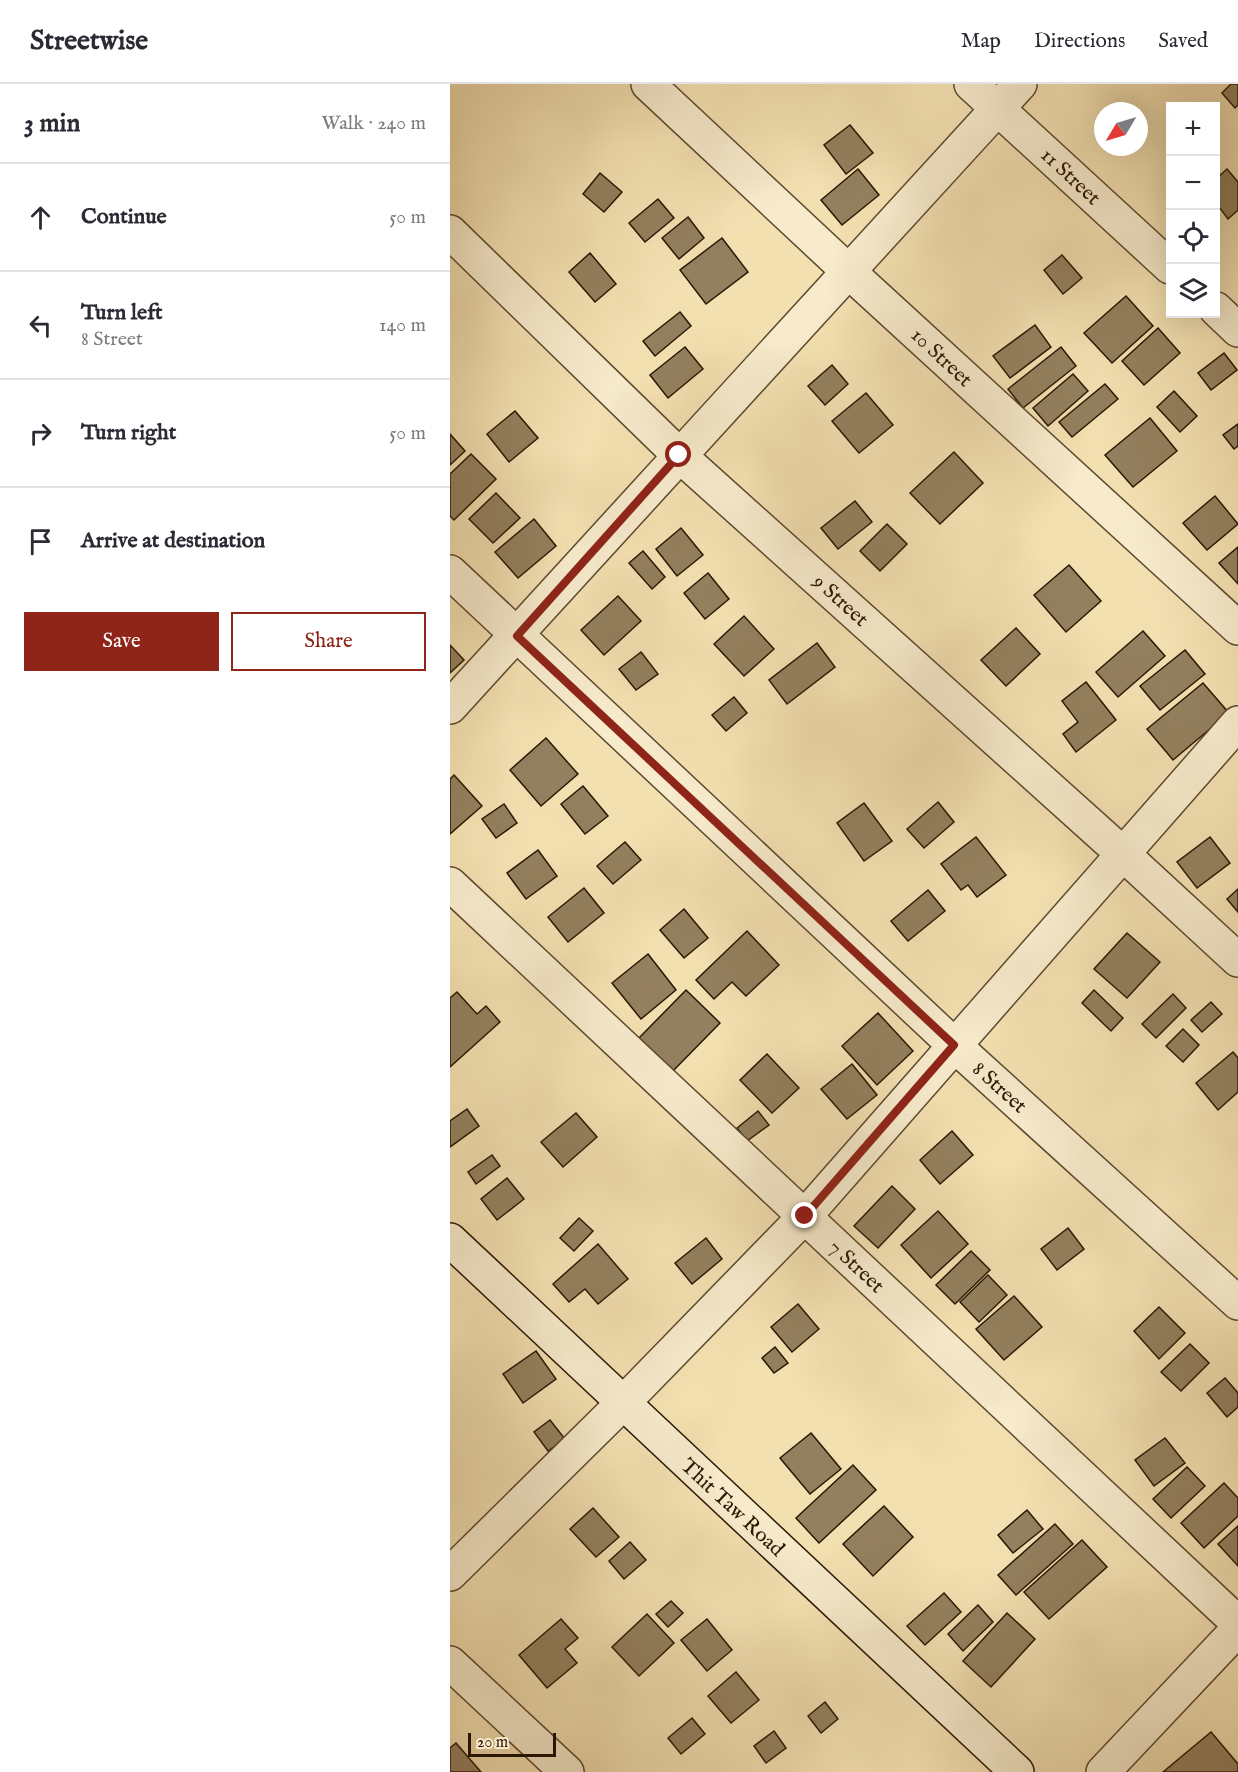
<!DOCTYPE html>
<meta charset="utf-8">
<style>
:root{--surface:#fff;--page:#f2f2f3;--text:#2b2b33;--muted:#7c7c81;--line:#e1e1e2;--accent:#8f2418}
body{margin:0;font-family:"IM FELL English",serif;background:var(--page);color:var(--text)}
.controls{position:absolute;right:18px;top:18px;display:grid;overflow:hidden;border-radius:0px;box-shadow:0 6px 24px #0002}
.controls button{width:54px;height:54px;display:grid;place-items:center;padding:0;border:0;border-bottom:2px solid var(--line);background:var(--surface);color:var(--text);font:30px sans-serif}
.compass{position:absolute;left:644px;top:18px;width:54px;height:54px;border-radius:50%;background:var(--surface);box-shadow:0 6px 24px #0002;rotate:232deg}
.scale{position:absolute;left:18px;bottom:15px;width:88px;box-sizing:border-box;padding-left:6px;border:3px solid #2a1704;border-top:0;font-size:16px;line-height:21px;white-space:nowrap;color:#2a1704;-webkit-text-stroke:4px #f7ebcc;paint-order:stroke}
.stop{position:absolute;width:18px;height:18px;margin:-14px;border:4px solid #8f2418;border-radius:50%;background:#fff}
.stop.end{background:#8f2418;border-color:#fff;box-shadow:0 2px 6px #0008}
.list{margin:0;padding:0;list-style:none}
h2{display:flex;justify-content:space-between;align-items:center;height:78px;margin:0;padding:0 24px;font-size:26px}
h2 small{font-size:20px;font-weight:400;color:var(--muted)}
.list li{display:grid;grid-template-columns:39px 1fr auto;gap:18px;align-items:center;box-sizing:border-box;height:108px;padding:0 24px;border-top:2px solid var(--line)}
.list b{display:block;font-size:22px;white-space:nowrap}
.list p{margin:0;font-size:20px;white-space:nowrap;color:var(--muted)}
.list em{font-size:20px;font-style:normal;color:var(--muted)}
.actions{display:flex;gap:12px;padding:18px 24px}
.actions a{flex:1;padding:14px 0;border:2px solid var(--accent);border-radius:0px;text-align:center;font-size:21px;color:var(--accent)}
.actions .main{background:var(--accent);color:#fff}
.icon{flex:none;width:33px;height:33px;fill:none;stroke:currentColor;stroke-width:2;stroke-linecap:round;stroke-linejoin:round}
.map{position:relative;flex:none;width:788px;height:1688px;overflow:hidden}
header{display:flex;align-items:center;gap:36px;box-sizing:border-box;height:84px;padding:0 30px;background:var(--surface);border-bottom:2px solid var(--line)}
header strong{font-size:28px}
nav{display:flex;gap:33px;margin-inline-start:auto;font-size:21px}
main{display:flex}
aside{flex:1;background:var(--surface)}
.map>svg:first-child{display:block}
</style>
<header>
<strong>Streetwise</strong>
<nav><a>Map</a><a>Directions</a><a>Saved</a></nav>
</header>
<main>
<aside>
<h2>3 min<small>Walk · 240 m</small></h2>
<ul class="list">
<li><svg class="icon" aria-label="ahead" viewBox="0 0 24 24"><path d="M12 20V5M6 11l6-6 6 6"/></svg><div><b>Continue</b></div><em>50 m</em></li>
<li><svg class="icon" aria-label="left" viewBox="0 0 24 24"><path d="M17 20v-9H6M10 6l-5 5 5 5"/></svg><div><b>Turn left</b><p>8 Street</p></div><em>140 m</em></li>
<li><svg class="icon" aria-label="right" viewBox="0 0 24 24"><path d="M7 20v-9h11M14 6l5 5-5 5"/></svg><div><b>Turn right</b></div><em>50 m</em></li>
<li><svg class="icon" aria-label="arrive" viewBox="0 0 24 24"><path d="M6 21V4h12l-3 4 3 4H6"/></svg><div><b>Arrive at destination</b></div></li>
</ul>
<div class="actions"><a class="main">Save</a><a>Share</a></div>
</aside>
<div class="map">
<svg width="788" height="1688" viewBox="0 0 788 1688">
<rect width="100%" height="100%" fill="#f3e0b1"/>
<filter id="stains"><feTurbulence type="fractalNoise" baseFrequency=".00333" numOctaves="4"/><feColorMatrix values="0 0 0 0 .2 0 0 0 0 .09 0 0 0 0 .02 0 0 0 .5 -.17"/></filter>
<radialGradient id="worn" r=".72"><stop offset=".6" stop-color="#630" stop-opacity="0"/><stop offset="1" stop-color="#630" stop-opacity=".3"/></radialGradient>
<!-- building -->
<g fill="#93805e" stroke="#2a1704" stroke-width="1.5">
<path d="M781,0h7v21l-3,3 -13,-15z"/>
<path d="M400,41l23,28 -27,21 -22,-29z"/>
<path d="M408,85l21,26 -37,30 -21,-25z"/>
<path d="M777,85l11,13v28l-10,9 -12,-16v-24z"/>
<path d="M150,89l22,19 -18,20 -21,-18z"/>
<path d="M208,115l16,19 -29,24 -16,-19z"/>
<path d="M238,133l16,21 -25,21 -17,-21z"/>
<path d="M272,154l26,34 -42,32 -26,-34z"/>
<path d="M140,169l26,31 -21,18 -26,-30z"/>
<path d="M612,171l20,23 -19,16 -19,-24z"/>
<path d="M676,212l27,30 -41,37 -28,-30z"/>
<path d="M230,228l11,14 -36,30 -12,-15z"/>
<path d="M585,241l16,22 -41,31 -17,-22z"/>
<path d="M708,244l22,25 -36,32 -22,-24z"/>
<path d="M235,263l18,22 -35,29 -18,-23z"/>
<path d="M611,263l15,19 -53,42 -15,-19z"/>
<path d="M774,269l13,17 -26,20 -13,-17z"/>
<path d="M382,281l16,19 -23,21 -17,-19z"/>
<path d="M623,290l15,17 -40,35 -15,-18z"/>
<path d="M655,300l13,15 -46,38 -13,-15z"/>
<path d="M724,307l23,25 -17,16 -23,-25z"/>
<path d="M416,309l27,32 -34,28 -27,-32z"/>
<path d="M65,327l23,27 -29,24 -22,-28z"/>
<path d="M700,334l27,33 -44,36 -28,-32z"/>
<path d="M788,340v22l-4,3 -11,-14z"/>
<path d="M0,350l15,17 -15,14z"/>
<path d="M504,368l29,31 -43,41 -30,-31z"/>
<path d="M21,370l25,25 -42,41 -4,-4v-42z"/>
<path d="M46,409l24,25 -27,25 -24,-24z"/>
<path d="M765,412l23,28 -31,26 -24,-27z"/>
<path d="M405,417l17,21 -34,27 -17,-21z"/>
<path d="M84,435l22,27 -38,32 -23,-26z"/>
<path d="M437,440l20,20 -27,27 -20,-20z"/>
<path d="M231,444l22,27 -26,21 -21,-27z"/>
<path d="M788,463v37l-19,-21z"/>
<path d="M193,467l22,26 -13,12 -23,-26z"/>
<path d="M619,481l32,36 -35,31 -32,-37z"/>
<path d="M258,489l21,26 -24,20 -21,-26z"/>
<path d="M168,512l23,25 -37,34 -23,-25z"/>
<path d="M294,532l30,33 -30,27 -30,-32z"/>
<path d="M566,544l24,26 -34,32 -25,-26z"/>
<path d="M693,547l22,25 -47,41 -22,-25z"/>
<path d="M367,559l18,24 -48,37 -18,-24z"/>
<path d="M0,561l14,15 -14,13z"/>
<path d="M735,566l20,24 -45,36 -20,-24z"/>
<path d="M191,568l17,22 -22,16 -17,-21z"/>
<path d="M636,598l30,38 -40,32 -13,-18 15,-12 -16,-21z"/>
<path d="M753,599l26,30 -56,47 -26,-31z"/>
<path d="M284,613l13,16 -21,18 -14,-16z"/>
<path d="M96,654l32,36 -37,32 -31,-36z"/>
<path d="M4,691l28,31 -32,28v-55z"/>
<path d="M133,702l25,30 -23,18 -24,-30z"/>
<path d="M488,718l16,20 -30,26 -17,-19z"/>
<path d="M414,719l28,38 -28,20 -27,-38z"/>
<path d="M54,720l13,19 -21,15 -14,-19z"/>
<path d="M526,753l30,38 -29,22 -9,-12 -7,5 -20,-26z"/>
<path d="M760,753l20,26 -33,25 -20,-26z"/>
<path d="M175,758l16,18 -28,24 -16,-18z"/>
<path d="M88,766l19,26 -31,23 -19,-26z"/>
<path d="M134,804l20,25 -36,29 -20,-25z"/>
<path d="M788,805v23l-11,-13z"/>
<path d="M478,806l17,21 -37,30 -17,-20z"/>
<path d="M234,825l24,29 -24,20 -24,-28z"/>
<path d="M297,847l32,34 -33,31 -14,-14 -18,17 -18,-19z"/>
<path d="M677,849l33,29 -33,36 -33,-29z"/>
<path d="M198,870l28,36 -35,29 -29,-36z"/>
<path d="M236,906l34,33 -48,49 -34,-33z"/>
<path d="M644,906l29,28 -12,13 -29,-28z"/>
<path d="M7,908l20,22 9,-8 14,16 -50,45v-69z"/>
<path d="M723,910l13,14 -30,30 -14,-14z"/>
<path d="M761,918l11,12 -20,18 -11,-12z"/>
<path d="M428,929l35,38 -36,34 -35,-39z"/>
<path d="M733,945l16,16 -16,17 -17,-16z"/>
<path d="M783,968l5,6v34l-20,18 -22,-27z"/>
<path d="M317,970l32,34 -27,25 -32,-33z"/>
<path d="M402,980l25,31 -30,24 -26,-30z"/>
<path d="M17,1025l12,17 -29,21v-26z"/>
<path d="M308,1027l11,14 -22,16 -10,-13z"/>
<path d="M126,1029l21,24 -34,30 -22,-25z"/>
<path d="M502,1047l21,24 -33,29 -20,-24z"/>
<path d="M42,1071l8,11 -24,18 -8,-12z"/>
<path d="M57,1094l17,21 -27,21 -16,-21z"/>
<path d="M442,1102l23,23 -37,39 -24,-22z"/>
<path d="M488,1127l30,33 -37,34 -30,-33z"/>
<path d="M129,1134l14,13 -19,20 -14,-13z"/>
<path d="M618,1144l16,21 -27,21 -16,-21z"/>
<path d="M256,1154l16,21 -30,25 -17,-21z"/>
<path d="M148,1160l30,35 -30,25 -13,-15 -16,13 -16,-18z"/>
<path d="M521,1167l19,19 -35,34 -19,-19z"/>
<path d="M538,1191l19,20 -28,27 -19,-20z"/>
<path d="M564,1212l28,31 -38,33 -28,-31z"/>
<path d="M348,1220l21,25 -27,23 -21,-25z"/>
<path d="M709,1223l26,26 -26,26 -25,-28z"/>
<path d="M740,1260l19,19 -28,28 -20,-19z"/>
<path d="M325,1263l13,16 -14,10 -12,-15z"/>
<path d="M86,1267l20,28 -33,24 -20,-29z"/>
<path d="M775,1294l13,15v14l-11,10 -20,-24z"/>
<path d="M100,1336l15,19 -17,12 -14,-19z"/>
<path d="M361,1349l30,36 -31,25 -30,-36z"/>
<path d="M715,1354l20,25 -31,23 -19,-26z"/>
<path d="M403,1381l23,25 -57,53 -23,-25z"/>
<path d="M737,1383l18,19 -34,32 -18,-19z"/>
<path d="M774,1399l14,15v18l-34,32 -23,-25z"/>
<path d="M434,1422l29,31 -40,39 -30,-32z"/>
<path d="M143,1424l26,29 -23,20 -26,-28z"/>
<path d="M577,1426l16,19 -30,24 -15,-18z"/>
<path d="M605,1440l18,20 -57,51 -18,-20z"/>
<path d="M788,1442v40l-20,-22z"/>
<path d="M632,1456l25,27 -58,52 -25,-27z"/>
<path d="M180,1458l16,18 -22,19 -15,-18z"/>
<path d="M494,1509l17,19 -36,33 -18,-19z"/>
<path d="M221,1517l12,12 -15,14 -12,-13z"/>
<path d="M528,1521l15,17 -30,29 -15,-17z"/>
<path d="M557,1529l28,26 -44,48 -28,-26z"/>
<path d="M197,1530l27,29 -35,33 -27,-29z"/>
<path d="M111,1535l17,19 -13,11 12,14 -30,25 -28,-33z"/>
<path d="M257,1535l25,31 -25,21 -26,-31z"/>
<path d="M286,1588l23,28 -28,23 -23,-27z"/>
<path d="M375,1618l13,17 -17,14 -13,-17z"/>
<path d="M242,1634l13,16 -24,20 -13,-16z"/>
<path d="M324,1647l12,17 -20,15 -12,-17z"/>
<path d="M761,1648l27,32v8h-75z"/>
<path d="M6,1659l25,29h-31v-24z"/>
</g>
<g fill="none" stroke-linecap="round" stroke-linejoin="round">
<!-- street casing -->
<g stroke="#5c492f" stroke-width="36">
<g id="street">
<path d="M198,0l200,187 390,357"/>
<path d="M521,0l199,183"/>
<path d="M0,148l229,223 444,399 115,106"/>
<path d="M766,225l22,21"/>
<path d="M0,488l504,473 284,258"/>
<path d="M0,623l570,-623"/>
<path d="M0,800l788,739"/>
<path d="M0,1490l173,-171 182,-187 433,-493"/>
<path d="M0,1579l117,109"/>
<path d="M653,1688l135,-143"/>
</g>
</g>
<!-- secondary casing -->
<g stroke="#2a1704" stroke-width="36">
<path id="secondary" d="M0,1156l567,532"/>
</g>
<!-- street -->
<use href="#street" stroke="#f7ebcc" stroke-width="33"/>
<!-- secondary -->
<use href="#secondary" stroke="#f7ebcc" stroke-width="33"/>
</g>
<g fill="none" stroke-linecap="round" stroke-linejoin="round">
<!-- route -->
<path stroke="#8f2418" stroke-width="8" d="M229,371l-162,181 437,409 -149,171"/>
</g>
<g text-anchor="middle" stroke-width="6" stroke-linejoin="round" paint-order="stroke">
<!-- street labels -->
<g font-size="21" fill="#2a1704" stroke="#f7ebcc">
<text transform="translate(621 92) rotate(43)" y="7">11 Street</text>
<text transform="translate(492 273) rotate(43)" y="7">10 Street</text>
<text transform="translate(391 516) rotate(42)" y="7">9 Street</text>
<text transform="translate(550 1003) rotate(42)" y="7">8 Street</text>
<text transform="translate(407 1182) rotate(43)" y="7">7 Street</text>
<text transform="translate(283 1423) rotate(43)" y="7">Thit Taw Road</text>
</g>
</g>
<rect width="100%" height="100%" filter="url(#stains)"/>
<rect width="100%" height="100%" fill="url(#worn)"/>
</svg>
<div class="controls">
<button>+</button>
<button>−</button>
<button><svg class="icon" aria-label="locate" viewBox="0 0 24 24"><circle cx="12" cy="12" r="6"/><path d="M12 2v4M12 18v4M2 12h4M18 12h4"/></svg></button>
<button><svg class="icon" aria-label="layers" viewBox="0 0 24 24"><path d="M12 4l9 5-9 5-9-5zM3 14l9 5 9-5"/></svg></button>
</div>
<svg class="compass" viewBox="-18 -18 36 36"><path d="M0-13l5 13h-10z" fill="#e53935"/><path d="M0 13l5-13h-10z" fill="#7c7c81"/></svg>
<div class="scale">20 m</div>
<div class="stop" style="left:229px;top:371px"></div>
<div class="stop end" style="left:355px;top:1132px"></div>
</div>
</main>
